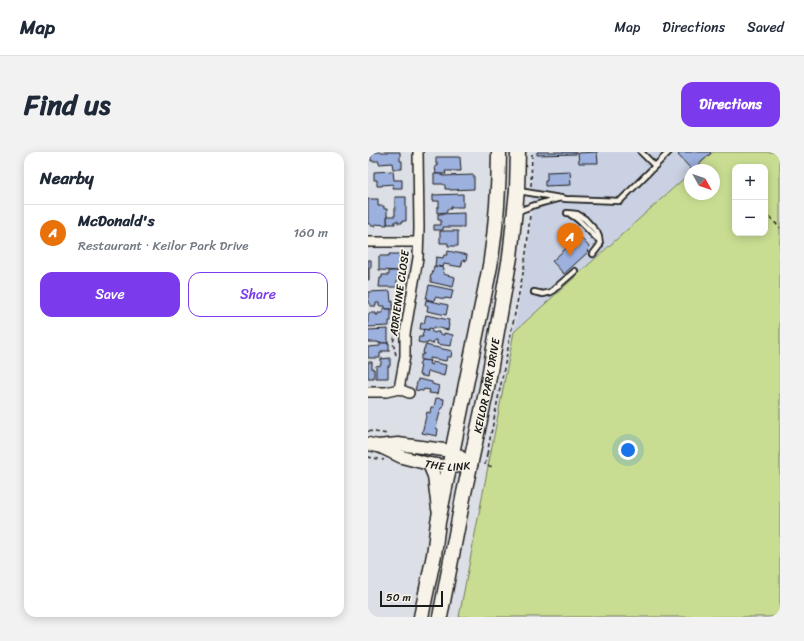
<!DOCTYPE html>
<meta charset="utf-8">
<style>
:root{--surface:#fff;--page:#f2f2f3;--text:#1f2937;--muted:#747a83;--line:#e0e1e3;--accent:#7c3aed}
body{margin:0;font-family:Sriracha,sans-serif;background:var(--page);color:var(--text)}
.controls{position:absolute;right:12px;top:12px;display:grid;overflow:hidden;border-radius:8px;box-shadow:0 2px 10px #0003}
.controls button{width:36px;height:36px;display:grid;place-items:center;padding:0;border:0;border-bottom:1px solid var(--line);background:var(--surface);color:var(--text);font:20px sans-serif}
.compass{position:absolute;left:316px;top:12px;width:36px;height:36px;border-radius:50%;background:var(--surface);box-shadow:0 2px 10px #0003;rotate:130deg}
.scale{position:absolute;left:12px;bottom:10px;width:63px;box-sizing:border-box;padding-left:4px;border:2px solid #1c1c1c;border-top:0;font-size:11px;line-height:14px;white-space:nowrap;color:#1c1c1c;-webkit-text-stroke:3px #f7f3e8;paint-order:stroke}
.you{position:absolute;left:260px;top:298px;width:14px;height:14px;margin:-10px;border:3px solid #fff;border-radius:50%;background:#1a73e8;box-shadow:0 0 0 6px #1a73e833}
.badge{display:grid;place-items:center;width:26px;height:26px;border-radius:50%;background:var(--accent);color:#fff;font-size:13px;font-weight:700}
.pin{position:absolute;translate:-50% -33px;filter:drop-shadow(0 1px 2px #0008)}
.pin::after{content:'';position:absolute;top:21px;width:14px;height:12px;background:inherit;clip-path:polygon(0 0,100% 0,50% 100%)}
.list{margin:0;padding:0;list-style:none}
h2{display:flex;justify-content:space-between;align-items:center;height:52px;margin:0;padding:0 16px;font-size:17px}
h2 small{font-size:13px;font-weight:400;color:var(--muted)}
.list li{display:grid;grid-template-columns:26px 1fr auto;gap:12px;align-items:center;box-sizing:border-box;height:56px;padding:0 16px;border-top:1px solid var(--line)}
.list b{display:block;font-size:15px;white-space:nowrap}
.list p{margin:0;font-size:13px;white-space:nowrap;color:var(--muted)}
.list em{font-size:13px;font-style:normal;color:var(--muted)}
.actions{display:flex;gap:8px;padding:12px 16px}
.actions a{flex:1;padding:9px 0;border:1px solid var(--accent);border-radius:12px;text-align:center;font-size:14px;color:var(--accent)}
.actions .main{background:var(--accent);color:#fff}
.map{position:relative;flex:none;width:412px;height:465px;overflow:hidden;border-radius:12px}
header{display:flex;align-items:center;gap:24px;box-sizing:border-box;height:56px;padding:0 20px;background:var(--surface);border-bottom:1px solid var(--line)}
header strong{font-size:19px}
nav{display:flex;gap:22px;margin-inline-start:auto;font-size:14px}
.intro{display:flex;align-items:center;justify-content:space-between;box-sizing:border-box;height:96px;padding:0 24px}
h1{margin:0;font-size:28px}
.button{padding:10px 18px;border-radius:12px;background:var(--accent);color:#fff;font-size:14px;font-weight:700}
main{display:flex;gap:24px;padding:0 24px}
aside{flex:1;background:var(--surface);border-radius:12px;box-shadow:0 2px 10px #0003}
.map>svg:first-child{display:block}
</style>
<header>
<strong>Map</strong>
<nav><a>Map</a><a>Directions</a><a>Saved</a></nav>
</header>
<div class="intro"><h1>Find us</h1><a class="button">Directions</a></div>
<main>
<aside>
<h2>Nearby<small></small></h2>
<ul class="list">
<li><span class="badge" style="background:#e8710a">A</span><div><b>McDonald's</b><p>Restaurant · Keilor Park Drive</p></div><em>160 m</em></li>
</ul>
<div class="actions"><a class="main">Save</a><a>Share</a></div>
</aside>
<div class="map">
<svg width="412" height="465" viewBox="0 0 412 465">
<rect width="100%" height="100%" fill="#dcdfe5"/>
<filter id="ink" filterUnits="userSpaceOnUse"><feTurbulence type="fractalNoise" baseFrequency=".025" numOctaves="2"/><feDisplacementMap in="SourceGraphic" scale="8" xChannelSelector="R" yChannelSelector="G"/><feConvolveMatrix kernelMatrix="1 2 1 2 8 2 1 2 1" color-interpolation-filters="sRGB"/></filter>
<g filter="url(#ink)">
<!-- built -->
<path fill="#c9d1e3" d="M165,0h180l-20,18h-3v3l-176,159 15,-90 2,-30z"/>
<!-- green -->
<path fill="#c9dd92" stroke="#727c57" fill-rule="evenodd" d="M345,0h67v465h-321l55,-285 176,-159v21h24v-24h-21zM367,15h30v66h-30z"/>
<!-- building -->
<g fill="#9db1df" stroke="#1c1c1c">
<path d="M3,0h29v9h2v8h-9l-1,-6 -13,1v-3h-8z"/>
<path d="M169,0h39v2l-39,1z"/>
<path d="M229,0l1,11h-19l-1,-10z"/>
<path d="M313,0h29l1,1 -18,17h-1l-14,-15z"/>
<path d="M68,5h24l1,14h-16l1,3h-10l-1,-8h3v-2h-2z"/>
<path d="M25,19l1,9h8v8h-9v-4l-11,1v1h-5v-6h-3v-8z"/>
<path d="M202,19l1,14 -26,1v-5h2v-9z"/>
<path d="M66,22h8v2l32,-1v14l-24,1v-1h-5v-4h-1l-1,-1h-9z"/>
<path d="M95,42v13h-12v2h-4v3l-10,1v-6h2v-6h-6v-6z"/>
<path d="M27,45h11v24h-4v2h-4v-2h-3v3h-8v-8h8z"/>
<path d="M0,47h10v7h6v3h3v16l-12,-1v2h-4v-2h-3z"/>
<path d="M96,61v14h-21v3h-9v-5h7v-5h-3v-6z"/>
<path d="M72,79h18v15h-10v-3h-8z"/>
<path d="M208,80l14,16 -3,3 1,1 -24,22 -12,-13 20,-18 -4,-3z"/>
<path d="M80,99l19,4 -1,6 -3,-1 -2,7 -17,-3 -1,3 -8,-1 1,-9 7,1 1,-3h3z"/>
<path d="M21,102h12v7h-1v10l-21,-1v-14h10z"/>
<path d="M0,108h3v8h-2v12h-1z"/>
<path d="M66,114l10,2 -1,6 12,3 -2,10 -22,-5v-3h-1l1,-4h1z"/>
<path d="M21,119h9v5h-1v11h-18l1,-9h2v-3h7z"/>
<path d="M61,133l24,5 -2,9 -6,-1v1l-10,-2 -1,4 -8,-2z"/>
<path d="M22,139l1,11 2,-1v8h-8v-3h-6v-3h-3v3h-6v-3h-2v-11z"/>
<path d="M58,148l22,5 -2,10 -19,-4 1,-5 -3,-1z"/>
<path d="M15,157h8v12h-2v5l-21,1v-12h1v-2h7v2h2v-2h5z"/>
<path d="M58,163l23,5 -1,4h1l-1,6 -14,-3v2l-5,-1v2l-9,-1 1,-6 3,1z"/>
<path d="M20,177v14h-10v-1h-10v-12z"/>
<path d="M56,177l8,2v1l3,1 1,-1h3v2l5,1v-2l9,2 -2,11 -14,-2v-4h-3l-1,4 -5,-2 -1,2 -9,-2 1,-5h4v-1h-1z"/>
<path d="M12,191h9v8h-7v2h-2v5h-12v-11l12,-1z"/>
<path d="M57,193l27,6 -1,6h-4l-1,4 -16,-3v3l-9,-1v-5h2l1,-2h-1l1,-5h1z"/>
<path d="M22,206v8h-2v12h-12v-12l5,-1v-6z"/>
<path d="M53,208l9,1 -1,3 3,1v-3l14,3 -2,11 -16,-5 -1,6 -8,-2 2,-10h-2z"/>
<path d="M0,210h4v7h2v9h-6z"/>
<path d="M50,227l14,3v2l7,2 -2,8 -8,-1 1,-3 -6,-1 -1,2 -8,-1z"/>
<path d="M68,246l8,1 -1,9h-2l-5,20 2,1 -1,7 -15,-3 5,-21 3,1 1,-6h3z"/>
</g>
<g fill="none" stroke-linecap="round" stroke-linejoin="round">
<!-- lane casing -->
<g stroke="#1c1c1c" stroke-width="8">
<g id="lane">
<path d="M273,0l14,14"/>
<path d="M151,39l47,8 54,2 49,-49"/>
<path d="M149,60c14,-7 28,-10 44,-14"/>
<path d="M199,61l10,1 8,5 12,13 2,5 1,8 -7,9"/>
<path d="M203,63c11,5 18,18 28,25"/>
<path d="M166,140l9,2 8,-2 24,-21"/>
</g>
</g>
<!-- street casing -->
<g stroke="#1c1c1c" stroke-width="12">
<g id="street">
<path d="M0,90h50"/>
<path d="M31,237l6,-33v-22l13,-76 1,-30 -1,-76"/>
<path d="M0,240h18l13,-3 10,4"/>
</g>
</g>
<!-- secondary casing -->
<g stroke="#1c1c1c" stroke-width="15">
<g id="secondary">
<path d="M0,292l10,2 20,-2 54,7 19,14"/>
<path id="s1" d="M11,294l23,11 27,7 21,3 21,-2"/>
<path d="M61,312l5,12 4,33"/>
</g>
</g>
<!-- primary casing -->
<g stroke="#1c1c1c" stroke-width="17">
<g id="primary">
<path d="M53,465l13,-62 4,-33 52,-256c6,-38 9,-75 9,-114"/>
<path id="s2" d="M72,465l24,-124 23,-105 23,-131 7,-67 1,-38"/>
</g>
</g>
<!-- path -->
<g stroke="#1c1c1c" stroke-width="1.5" stroke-dasharray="4 3" stroke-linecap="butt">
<path d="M163,34l1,-34"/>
<path d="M397,60l15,16"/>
<path d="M28,203l-3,-12 4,-18"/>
<path d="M0,279l20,3"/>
<path d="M119,302l37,-186 3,-22 3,-32"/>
<path d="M119,302l-2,11 9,2"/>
<path d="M0,305l16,3"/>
</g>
<!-- lane -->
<use href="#lane" stroke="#f7f3e8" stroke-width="4.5"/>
<!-- street -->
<use href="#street" stroke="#f7f3e8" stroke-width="9"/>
<!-- secondary -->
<use href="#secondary" stroke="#f7f3e8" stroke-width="12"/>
<!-- primary -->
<use href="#primary" stroke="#f7f3e8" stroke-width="14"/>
</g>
</g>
<g text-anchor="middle" stroke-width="3.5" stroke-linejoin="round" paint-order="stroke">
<!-- street labels -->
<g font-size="11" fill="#1c1c1c" stroke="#f7f3e8">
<text transform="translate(31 141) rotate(-82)" y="4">ADRIENNE CLOSE</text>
<text dy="4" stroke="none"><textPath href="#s2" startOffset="236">KEILOR PARK DRIVE</textPath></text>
<text dy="4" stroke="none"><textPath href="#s1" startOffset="72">THE LINK</textPath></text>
</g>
</g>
</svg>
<div class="controls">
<button>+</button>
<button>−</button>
</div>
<svg class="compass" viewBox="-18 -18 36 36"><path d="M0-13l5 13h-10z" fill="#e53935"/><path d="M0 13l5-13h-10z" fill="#747a83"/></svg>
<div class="scale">50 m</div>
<div class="you"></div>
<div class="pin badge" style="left:202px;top:104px;background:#e8710a">A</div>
</div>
</main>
